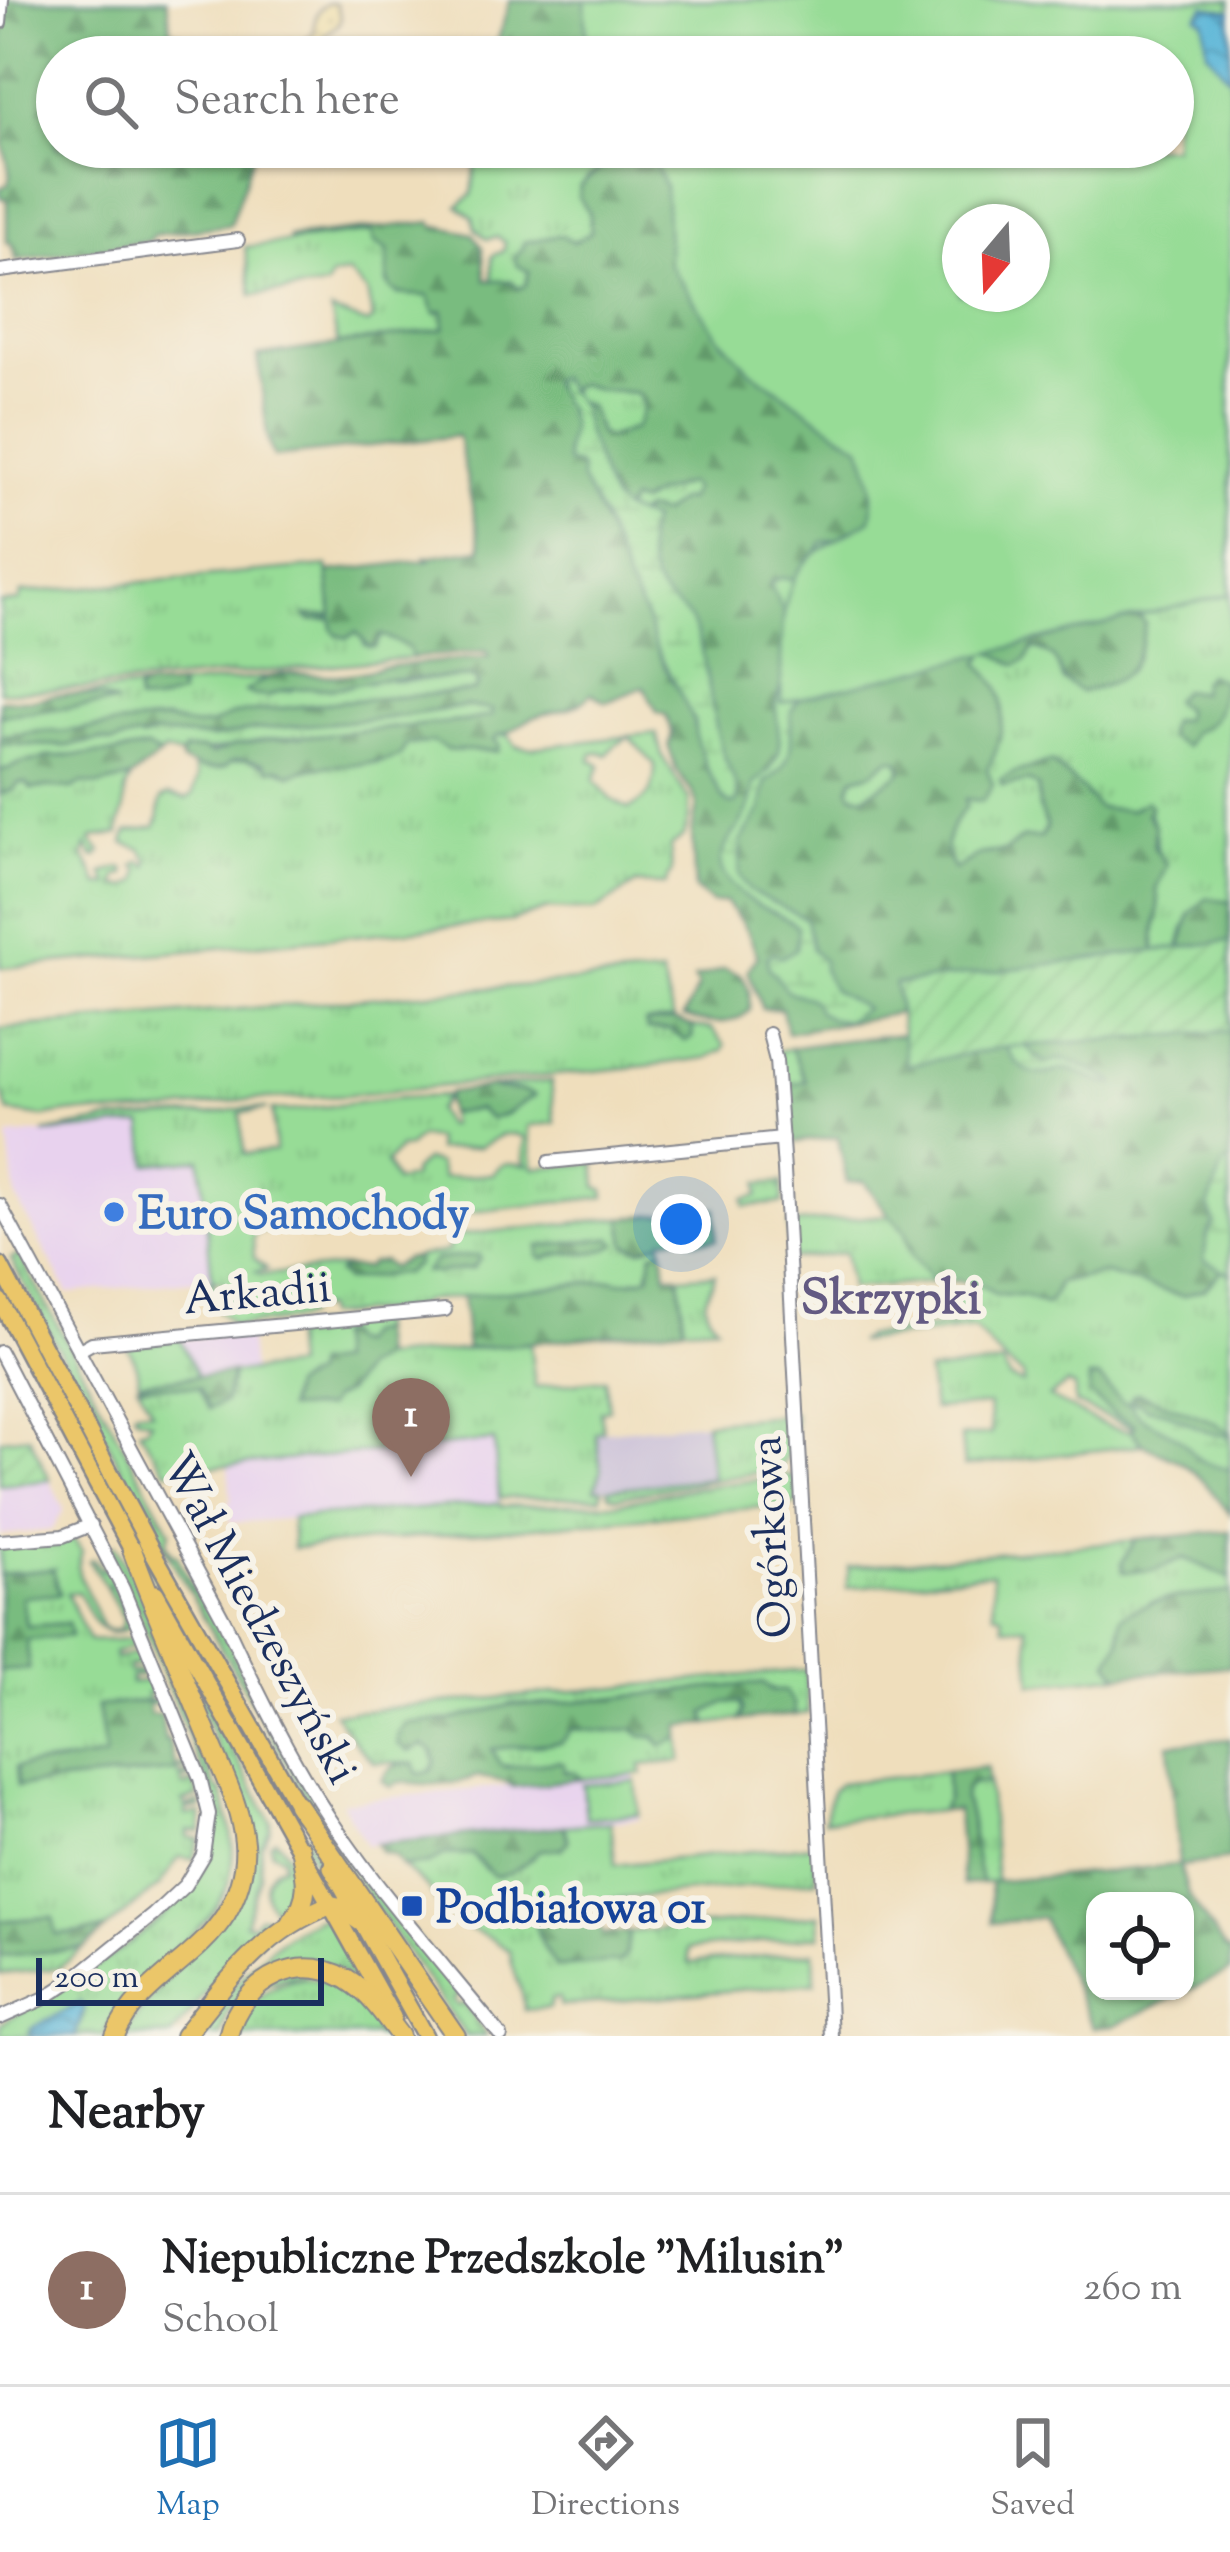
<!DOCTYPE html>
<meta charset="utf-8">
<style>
:root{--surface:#fff;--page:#f6f6f6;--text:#202124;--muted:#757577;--line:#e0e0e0;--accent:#1f6fb2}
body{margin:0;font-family:"Sorts Mill Goudy",serif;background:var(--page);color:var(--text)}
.controls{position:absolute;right:36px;bottom:36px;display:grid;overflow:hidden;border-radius:24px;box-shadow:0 3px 9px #0004}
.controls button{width:108px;height:108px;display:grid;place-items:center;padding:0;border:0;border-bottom:3px solid var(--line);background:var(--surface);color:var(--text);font:60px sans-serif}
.compass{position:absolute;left:942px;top:204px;width:108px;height:108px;border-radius:50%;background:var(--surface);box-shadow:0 3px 9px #0004;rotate:199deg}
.scale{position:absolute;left:36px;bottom:30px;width:288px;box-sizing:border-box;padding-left:12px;border:6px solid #1b2f5e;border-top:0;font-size:33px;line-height:42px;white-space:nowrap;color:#1b2f5e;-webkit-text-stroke:9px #f7f3e8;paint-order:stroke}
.you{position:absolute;left:681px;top:1224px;width:42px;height:42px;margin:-30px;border:9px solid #fff;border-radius:50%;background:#1a73e8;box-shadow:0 0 0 18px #1a73e833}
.badge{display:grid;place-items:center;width:78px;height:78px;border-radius:50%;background:var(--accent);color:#fff;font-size:39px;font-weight:700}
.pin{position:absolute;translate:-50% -99px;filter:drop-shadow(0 3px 6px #0008)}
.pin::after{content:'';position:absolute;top:63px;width:42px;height:36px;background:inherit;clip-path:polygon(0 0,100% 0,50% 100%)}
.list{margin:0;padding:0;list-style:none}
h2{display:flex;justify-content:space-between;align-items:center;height:156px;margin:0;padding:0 48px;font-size:51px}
h2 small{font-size:39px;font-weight:400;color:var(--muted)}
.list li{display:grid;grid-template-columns:78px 1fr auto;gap:36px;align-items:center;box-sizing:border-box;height:192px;padding:0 48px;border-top:3px solid var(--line)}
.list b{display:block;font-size:45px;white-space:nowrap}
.list p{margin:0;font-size:39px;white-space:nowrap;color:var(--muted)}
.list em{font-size:39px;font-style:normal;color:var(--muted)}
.icon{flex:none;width:66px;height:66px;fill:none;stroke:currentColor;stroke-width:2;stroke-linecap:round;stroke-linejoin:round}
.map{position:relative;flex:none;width:1230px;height:2036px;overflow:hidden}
.search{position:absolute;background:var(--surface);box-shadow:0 3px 9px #0004;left:36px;right:36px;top:36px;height:132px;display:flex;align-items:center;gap:30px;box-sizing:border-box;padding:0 42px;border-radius:66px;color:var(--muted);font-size:45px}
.sheet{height:348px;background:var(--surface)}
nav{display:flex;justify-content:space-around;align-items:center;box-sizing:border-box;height:168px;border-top:3px solid var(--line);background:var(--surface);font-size:33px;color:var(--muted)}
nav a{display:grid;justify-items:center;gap:6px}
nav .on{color:var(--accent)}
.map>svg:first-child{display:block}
</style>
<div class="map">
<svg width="1230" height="2036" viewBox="0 0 1230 2036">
<defs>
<pattern id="grass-tufts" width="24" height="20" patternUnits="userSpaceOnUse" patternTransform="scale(3)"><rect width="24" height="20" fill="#97dc96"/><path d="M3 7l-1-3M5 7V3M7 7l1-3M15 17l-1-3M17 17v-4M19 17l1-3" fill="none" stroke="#82bd84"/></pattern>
<pattern id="forest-firs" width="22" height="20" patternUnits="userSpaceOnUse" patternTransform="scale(3)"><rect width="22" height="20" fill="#79bc7f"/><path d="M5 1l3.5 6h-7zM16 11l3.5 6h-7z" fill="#62996b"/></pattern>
<pattern id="wetland-marsh" width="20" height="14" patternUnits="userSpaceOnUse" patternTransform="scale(3)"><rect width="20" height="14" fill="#97dc96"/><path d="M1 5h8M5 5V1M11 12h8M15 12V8" fill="none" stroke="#82bd84"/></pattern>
<pattern id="sand-dots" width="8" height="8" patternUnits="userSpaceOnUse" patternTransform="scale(3)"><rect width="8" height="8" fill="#eeda9e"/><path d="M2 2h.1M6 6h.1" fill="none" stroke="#ccbb8a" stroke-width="1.8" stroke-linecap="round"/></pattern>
<pattern id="garden-furrows" width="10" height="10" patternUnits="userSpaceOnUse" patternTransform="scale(3)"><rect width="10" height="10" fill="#97dc96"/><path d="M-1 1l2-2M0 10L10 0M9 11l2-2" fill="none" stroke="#82bd84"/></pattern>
<pattern id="water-waves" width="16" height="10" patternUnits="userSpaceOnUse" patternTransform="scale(3)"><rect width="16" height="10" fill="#5ab6d8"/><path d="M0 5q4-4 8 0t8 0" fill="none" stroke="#4a94b2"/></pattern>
</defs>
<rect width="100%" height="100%" fill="#f7f3e8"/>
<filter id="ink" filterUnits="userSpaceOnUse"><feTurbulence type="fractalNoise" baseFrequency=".00833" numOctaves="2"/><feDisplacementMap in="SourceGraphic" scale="24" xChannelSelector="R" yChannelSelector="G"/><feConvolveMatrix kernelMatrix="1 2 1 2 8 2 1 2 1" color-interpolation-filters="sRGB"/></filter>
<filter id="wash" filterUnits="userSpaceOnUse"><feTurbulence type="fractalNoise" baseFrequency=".004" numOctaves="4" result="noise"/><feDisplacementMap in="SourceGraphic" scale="48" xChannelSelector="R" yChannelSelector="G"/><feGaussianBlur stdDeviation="2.7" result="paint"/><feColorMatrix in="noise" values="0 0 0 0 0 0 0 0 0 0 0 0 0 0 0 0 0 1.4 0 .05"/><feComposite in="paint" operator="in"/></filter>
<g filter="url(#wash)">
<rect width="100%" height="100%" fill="#efdebc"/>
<!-- built -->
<g fill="#e8d2ee">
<path d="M144,1124l56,35 12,120 -144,14 -52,-95 -8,-62z"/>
<path d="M248,1333l4,38 -55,5 -17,-37z"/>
<path d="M494,1441l5,62 -269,20 -2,-21 3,-1 -3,-36z"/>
<path d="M50,1480l14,30 -12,20 -52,5v-50z"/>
<path d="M634,1774l5,45 -28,3 -245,23 -25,-43z"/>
</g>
<!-- industrial -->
<path fill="#c9bfd7" d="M705,1422l8,56 -119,12 7,-19 -5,-39z"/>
<!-- grass -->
<g fill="url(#grass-tufts)" stroke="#59867a" stroke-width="3" fill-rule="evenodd">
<path d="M478,147h122v22l-13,10 4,53 -62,40 -3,14 -8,2 -6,-7 -20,1v-26l12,-5 1,-9 -8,-5 -11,2 -11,-11 -2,-11 -15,-11 14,-11z"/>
<path d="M1172,147l58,271v484l-23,-4 -23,31 -5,19 -24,3c-3,-23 8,-39 1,-62l10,-24c-14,-21 -7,-15 -11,-36 -2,-10 -8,-16 -9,-28l-16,9 -33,-2 -13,-17 -32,-29 -50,24 27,-5 9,6 1,20 8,20 -6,11h-19l-16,13 -26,3 -25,16c-18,-22 -5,-46 11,-64l-1,-7 6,-1 16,-29 11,-82 -20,-24 9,-13 39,10 7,-12c21,5 24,12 30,32l70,-70 -80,-314 9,-103 -102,29z"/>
<path d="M372,231l16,19 -1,33 10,11 31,1 15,15 1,20 -106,14 -7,-33 37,13 5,-4 -6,-28 -19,-19 -17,4 -5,10 -74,8 -7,-48z"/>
<path d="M579,383l18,6 41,4c8,12 3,23 -3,35l-27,10 -8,-4 -11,-27 -12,-4 -7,-10 1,-5z"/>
<path d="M688,483l5,7 -5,11h-8l-18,13 -17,-4 -9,6 -12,-5 6,-10 10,2 16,-9z"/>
<path d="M327,566l5,49 -12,5 13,-1 14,19 9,-6 5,2 4,11 16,-10 28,12 3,11 -329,30 -83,4v-89l19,-2 2,-8z"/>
<path d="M267,677l-20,15 43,-1 12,-5 15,3 29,-2 11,-5 13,1 12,-5 16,3 74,-4 6,7 -4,7 -129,10 -96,11 -18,3 -20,10 -18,1 -28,-6 -106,12c-10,-4 -44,4 -59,5v-22l114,-12 -13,-6 -20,-3 66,-7 -10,3h43l-2,-4z"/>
<path d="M467,706l25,3v7l-27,5 -198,19c-30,4 -52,14 -82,10l-5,6 -16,-5 -4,4 -13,-7 -30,5 -71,4c-9,6 -18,2 -27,7 -8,4 -9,5 -19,6v-26l67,2 34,-6 12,3 24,-7 4,3 15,-5 57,4 37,-8 137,-12z"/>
<path d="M656,733l6,23 27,44v18l-5,18 -14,11 2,24 -7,14 -29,-1 -41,27 -48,-2 -35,12 -512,47v-174l13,-4 6,-7h7l5,6 18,-2 22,2 12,-6 17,2 31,-7c-9,17 -5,16 -7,32 -2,10 -6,13 -5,24l-25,3 -3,3 10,12 -4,5h-4l-6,-11 -4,11 4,4 12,24h10l-6,-12 18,-5 4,2v5l-7,1 -2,10 11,1 11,-6 2,-12 -5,-3 5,-5 8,5 1,-5 -8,-12 -17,-6 3,-11 28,-5c6,-9 3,-19 7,-29l6,-3 18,4 7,-4 4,-17 -4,-12 18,3 21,-8 15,-2 44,15 27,-8 61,-3 27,-18 27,-3 15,8 49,1 -3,-11 4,-5h11l7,11 15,2zM629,737l26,28c0,22 -5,34 -26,44l-18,-10 -17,-19 7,-15 -10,-5 2,-6 8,-2 6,3 6,-8z"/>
<path d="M888,759h10l4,10 -4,6 -34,21 -12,-1 -3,-6 4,-11 19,-5z"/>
<path d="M661,974l13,45 -28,3 46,15 1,-11 19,3 13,16 -2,5 -17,8 -61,8 -301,30 -103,4 -72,11 -55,3 -41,-2 -31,5 -33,-5 -9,-23v-60z"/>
<path d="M791,1048l15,33 -20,4 -8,-34z"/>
<path d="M551,1081l4,42 -27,3 6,42 61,-5 2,24 7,3 1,7 -167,19 -58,3 -16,-10 -11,8 -1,4 -22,4 -5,12 -13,1 -1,-7 14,-11 -30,1 -11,8 -26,3 -5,5 1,21 13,11 -11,3 5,3 81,-8 -4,6 58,-1 20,-12 -5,-2 37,-7 3,-15 171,-18 4,26 15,5 21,-7 1,6c-13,8 -13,14 -14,29l-25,5 -12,-2 -188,21 -16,8 -83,7 -1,-8 -16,2 -2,6 -10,4 -62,6 -21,-20 -7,-23 6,-2 10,19 9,-1 -7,-16 -12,-4 -12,-120 -52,5 -5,-40 -100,9 68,-13 98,-6 36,-6 22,1 -27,4 4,41 31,-3 -3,-41 17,1 108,-13 50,-2 -11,14 10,16 4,-1 -2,-11 30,-5 13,9 15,-4 28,-18c-12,-9 -29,-5 -44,-9zM514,1134l11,3 -2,22 5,6c-18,0 -22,-8 -35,9l-51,4 -4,-14 -14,-4 -12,12 1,5 -18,5 -9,-19 14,-15 8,-1 11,-10 16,2 2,11 42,-3 23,-12z"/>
<path d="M782,1182l1,21 -38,3 -1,-7 14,-3v-12z"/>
<path d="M889,1215l16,16 7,24 22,27 -84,7 -5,-36 -55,6 -2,-35z"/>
<path d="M19,1255l151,276 -4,12 7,12h3l19,37h3l21,30 23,51 84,149 19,28 115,143 -7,8 5,5 6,-3 22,33h-20l-135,-194 -183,-324 -137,-259z"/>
<path d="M1222,1270l8,3v160l-18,-12 -89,-18 -24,-25 15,37 21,9 -2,4 -58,-24v-17l-8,-3 -18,13c26,13 55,33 83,34l9,14 -177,21 -3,-29 30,-3 -2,-29 -56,4 -5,-37 74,-8 7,14 14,6v-9l-16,-11 -33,-35 -117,13 9,-6 102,-13 -15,-24 6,-5 10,2 4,-12 8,1 14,10 29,1 21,9 9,-10 4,-12 46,-10 78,23 22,-7z"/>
<path d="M715,1274c-7,26 -19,24 1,51l-32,2 -5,-50z"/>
<path d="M377,1319l1,12 -14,3 -7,10 -9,-3c-3,7 -5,15 -10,20 -20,21 -50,9 -51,48l45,-10 14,-7 17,-23 18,-11 149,-15 5,44 70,-8 4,30 -9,2 3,20 -7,2 5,38 -6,18h7l-1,8 -102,1 -5,-57 -328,30 -27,-41 8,-3 4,-6 -14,-4 -3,-4 3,-3 15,1 -14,-26c19,2 46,-1 61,3l10,20 21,-24 2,-11 62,-6 -3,-39z"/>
<path d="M180,1339l17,37 -58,6 -4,-22 -9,-15z"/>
<path d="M794,1414c2,23 -2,37 -15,55l-162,28 -8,-3 -1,-5 104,-11 -7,-56z"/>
<path d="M788,1476l8,2 2,26 -505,44 -2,-30 208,-15 3,3 116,-3 77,-15z"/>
<path d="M136,1534l191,339 9,18 -5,2 -200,-357z"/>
<path d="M74,1539l8,12 -4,16 1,7 23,52c7,6 11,6 19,2l3,-9 -17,-30 2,-3 -3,1 -17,-26 3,-2 9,11 4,-1 -6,-14 33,70c-32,22 -41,-9 -54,-33l-11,1 22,48c14,-2 30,1 47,-4l3,7 -25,9 1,6 27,-8 6,14 -19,1v6l21,-1 1,3 -20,3v6l23,-2 5,11 -12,2 1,6 13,-1 2,4 -15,1 -1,-3 -50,6 8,51 -88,9 1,19 158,-15v-3l11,-5 1,4 -11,5 3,5 11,-4 1,3 -11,6 2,5 11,-4 4,14 -15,5 2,5 15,-4 1,5 -15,1v6l15,-1v18l-13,-1v6l12,2 -7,20 -14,-2 -19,28 -55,45 -50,5 -3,-18 -52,4v-250l29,-2 -3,-29 44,-4 -3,-13 -41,4 -4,-30 31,-28 -53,5v-30z"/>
<path d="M1136,1540l-14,22 62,-4 46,20v14l-79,10 -31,24v16l-11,20 10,13 -87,9 -5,-58 -23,1 -2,-12 -8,-3 -2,-39 -146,15 3,-21z"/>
<path d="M115,1545l23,43 78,200 5,3c32,101 -5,121 -73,184 -18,18 -35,37 -44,61l-17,-2 -12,2 9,-23 -1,-8 -54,26 1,5h-30l1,-12 4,-3c58,-34 184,-102 205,-169 7,-22 4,-41 -1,-64l-74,-185 -27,-54z"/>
<path d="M184,1659l87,163 -1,8 -9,16 -1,29 -15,48 7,2 7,-9 18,2 2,-7c-22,-10 -16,-41 4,-46v-9l-12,-5 -1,-7 5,-5c8,6 11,12 17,21 28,49 -39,79 -66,109 -20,21 -36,45 -54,67h-48l4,-9 122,-153 3,-31z"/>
<path d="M806,1670l2,43 -13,2 -1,-11 -31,-21 -224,22 -26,-1 -63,16 -43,3 17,21 9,8 2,11 -5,8 -13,4 -4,-12 -39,-1 -15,-15 -25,-34z"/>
<path d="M726,1702l15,1 2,8 -3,9 -32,4 -3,-11z"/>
<path d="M633,1728l8,8 14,1 7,9 18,-9 2,24 -41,4 1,9 -60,5 -7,-7 -76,-7 -8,-16 70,-7 10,-13c26,1 37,6 62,-1z"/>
<path d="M946,1772l1,27 -6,12 -117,9 8,-30 8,-7z"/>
<path d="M972,1783h16l8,99 -14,1c-9,-24 -7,-49 -14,-73 -5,-19 -5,0 -3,-20z"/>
<path d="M611,1822l4,43 199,-20 2,35 -262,25v8l-12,1 -1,29 10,13h74l5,-24 189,-17 1,21 -132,13 1,14 125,-11 1,31 -255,23v-7h-8l-3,9 -24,2c-1,-22 -14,-38 -15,-59l-18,-12 -31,-14 -20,-17 -13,-20 -26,-22 26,-2 17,-10h26l15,16 42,-9 11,-11 29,-9 -4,-15z"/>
<path d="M328,1916l43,75 -38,-24 -87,20 -18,24 -7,25h-28c33,-40 82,-109 135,-120z"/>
<path d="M84,1948l-25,20 -59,6v-18z"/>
<path d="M304,1978c41,1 61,26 83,58h-11l-2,-3 -6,3h-132c8,-33 35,-54 68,-58z"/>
</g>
<!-- forest -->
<g fill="url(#forest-firs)" stroke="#4a766e" stroke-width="3" fill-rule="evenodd">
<path d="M5,0h162l4,31 10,3 9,18 8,5h-141v90h199l-26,78 -77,10 -4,6 -133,19 -5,-17 -4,-1v-42l-7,-3v-9l9,-4 1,-10 -7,-31 1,-64h-4z"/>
<path d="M510,0h209l277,57h-503z"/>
<path d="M600,147h340l20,147h72v-72l-6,-29 107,417 12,13c-6,46 -19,60 -64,69l-18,-12c-6,-20 -9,-27 -30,-32l-7,12 -10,5 -28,-15 -9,13c6,8 15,16 19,25 10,22 2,62 -11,81l6,16 -10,16 -18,-2 2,7c-16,17 -30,43 -12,64l25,-16 26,-3 16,-13h19l6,-11 -8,-20 -1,-20 -9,-6 -27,5 -2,-6 16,-8 35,-10 33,29 14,17 32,2 16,-9 5,4 -4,9 8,12 -1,21 13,18 -11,24c7,23 -4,39 -1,62l-260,33 4,29 -112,20 -5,-24h-20l-14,-39 9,-13c-6,-24 -16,-37 -32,-55l-13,1 -17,-13 -3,-56 5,-29 -4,-11 -17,-25 -7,-21 3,-16 -6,-17 -9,-3 -13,-25 -38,15 -14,-9c-20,20 -34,16 -57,24 -15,5 -21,17 -37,18l-4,5 5,5 -1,6 -50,-1 -15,-8 -27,3 -6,11c-35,14 -74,4 -109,18l-13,-6 -9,2 -5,-7c-10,-2 -22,-6 -32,-2 -3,1 -5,5 -8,6 -12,5 -31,0 -42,-5l-2,-6 5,-6 17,-1 10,5 23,-9 32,-5 198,-19 27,-5v-6l-25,-4 -80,12 -137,12 -37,8 -57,-4 -15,5 -4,-2 -24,6 -12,-3 -34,6 -67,-2v-7c15,-1 49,-9 59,-5l106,-12 28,6 18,-1 20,-10 18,-3 96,-11 129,-10 4,-7 -6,-7c-29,1 -57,2 -85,2 -15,0 -32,6 -46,8 -25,4 -52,-4 -73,10l-16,-2 -6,-4c9,-5 17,-12 26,-15 18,-5 33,-2 50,-1 19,1 43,-2 60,-8l106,-10 1,-3 -3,-3 -74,7 -4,-11 -27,-12 -6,12h-6l-13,-15 -9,6 -10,-3 -5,-7v-9l-22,2 -4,-5 26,-1 -4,-43 101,-12 -4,-3 56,-8 -23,-113 -184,21 -6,-16 -10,-85 186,-27 -1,-18 -8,2 -7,-17c-44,-2 -41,-2 -40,-46l-14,-8 -2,-10 -82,9 -1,-4 143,-15 1,3 40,9 9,13 4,33 26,1 6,7 7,-2 4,-14 -12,-7 -2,-8 8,-9 1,-6 36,-7 14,7 17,-10 -2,-19 -10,-16 1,-11 20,-17zM580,384l17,5 40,4c9,12 4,22 -2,35l-27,10 -9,-4 -10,-27 -12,-5 -7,-9 1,-6zM688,483l5,6 -5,11h-8l-18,14 -17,-4 -9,6 -12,-5 6,-10 10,2 16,-9zM606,500l67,183 -19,-39 -6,-22 -20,-38 -6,-21 -27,-57zM889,759l9,1 4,9 -4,6 -34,21 -12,-2 -3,-6 4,-10 19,-5z"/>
<path d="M1208,674l15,7c-5,27 -1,41 -30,51l-8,15 -17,-10v-11l3,-5 13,-2v-10l-12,-8 10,-11 18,3 2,-12z"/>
<path d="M178,686l2,9 -25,8 -18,-1v-12l10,-3z"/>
<path d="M81,694l20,3 14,6 -115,12v-15h34l19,-5z"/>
<path d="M147,748l13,7 -29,23 -13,3 -18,4 -17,-2 -11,6 -23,-2 -18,2 -5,-6h-7l-6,7 -13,4v-24c10,-1 11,-2 19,-6 9,-5 18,-1 27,-7l70,-4z"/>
<path d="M1207,898l23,4v39l-50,7 10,-34z"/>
<path d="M724,969l18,6 7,15 1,20c-16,17 -46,14 -66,6l14,-29 -4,-8z"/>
<path d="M674,1019l19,7 -1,11 -7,4 -15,-11 -23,-1 -2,-7z"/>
<path d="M963,1027l14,25 29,-5 224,-16v242l-8,-3 -18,19 -22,7 -78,-23 -46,10 -4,12 -8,10 -22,-9 -29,-1 -14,-10 -24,-4 -23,1 -23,-27 -6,-24 -16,-16 -25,-34 -17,1 -9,-45 -51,6 -1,-58 20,-4 -15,-33c57,-10 114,-13 172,-21z"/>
<path d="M490,1087c15,4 31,1 44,8l-28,19 -15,5 -13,-10 -30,5 -2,-15 3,-6z"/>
<path d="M716,1208v31l-24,2 -8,-6 -22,4v3l-21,7 -15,-5 -4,-26z"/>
<path d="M612,1238l4,5c-22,18 -49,4 -72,16l-6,-3 1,-10c25,-1 48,-7 73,-8z"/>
<path d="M663,1248l3,27h12l1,2 5,50 -217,22 -5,-53 150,-16c13,3 25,2 37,-4l3,-22z"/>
<path d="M479,1255l1,4 -7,9 -36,5 -12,-1 11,-13z"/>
<path d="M411,1258l5,2 1,4 -13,10c-9,-2 -44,6 -59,7l-7,-8 4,-6 24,1 5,-5 12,-2 8,7 14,-9z"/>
<path d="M378,1331l3,27 -18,11 -17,23 -14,7 -6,9 -39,1 4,-22 21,-12 2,-10 23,-3 -2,-28 7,-2 7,10 8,2 7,-10z"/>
<path d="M232,1373l-7,28 -16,8 -10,-21c-15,-4 -43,-1 -61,-3l1,-3z"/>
<path d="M1089,1378h10l24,25h6l4,-8 5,-2 74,28 18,12v81c-14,-17 -28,-39 -48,-51 -19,-11 -37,-12 -50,-32l2,-7 -19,-9 -26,-21z"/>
<path d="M1230,1531v47l-46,-20 -30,12 -31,2 -1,-10 14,-22z"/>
<path d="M53,1569l7,25 -38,3 4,29 42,-3 3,13 -44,4 2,29 -29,2v-97z"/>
<path d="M1230,1592v74l-111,9 -10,-13 11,-20 1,-25c31,-21 72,-21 109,-25z"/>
<path d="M763,1683l9,8h13l9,13 1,11 -55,5 3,-9 -2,-8 -15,-1 -21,11 3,11 -28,2v11l-18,9 -7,-9 -14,-1 -8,-8c-26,7 -36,2 -61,1l-10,13 -70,7 8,16 6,2 53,-6 5,2v9h11l7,7 -69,8c-7,-8 -25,-7 -35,-11 -16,6 -32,9 -49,8 -16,0 -25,-5 -39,3l-8,-6c7,-16 16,-18 32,-18l4,11 12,-3 5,-8 -2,-11 -9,-7 -15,6 -11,-7v-10l9,-11 43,-3 63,-16 26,1z"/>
<path d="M148,1701l2,14 11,-1 4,27 3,-1 9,31 -159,15 -2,-19 89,-10 -8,-51z"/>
<path d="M1230,1739v120l-50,7 8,28 37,55 5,2v20l-117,55 -20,2 -51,-110 -50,5 -2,-41 189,-17 -10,-121zM1185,1901v90h-90v-90z"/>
<path d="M987,1767l1,16h-16l-7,7c-2,20 -2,1 3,20 7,24 5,49 14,73l-19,2 -6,-75 -16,1 6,-12 -1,-27z"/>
<path d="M564,1826l4,15 -7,8 -22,1c-13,13 -26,25 -45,26l-23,-22h-26l-17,10 -26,2 -9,-11 -12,-3 -5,-8z"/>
<path d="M554,1913l2,7 40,-3 7,17 27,-2 -5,24 -5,6 -64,5 -15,-24 -7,-23 8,-6z"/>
<path d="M53,1917l3,18 49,-5 -21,18 -84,8v-35z"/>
</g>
<!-- wetland -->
<g fill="url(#wetland-marsh)" stroke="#59867a" stroke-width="3">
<path d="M558,377l24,32 4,21 20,57 7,13 11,11 27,9c-9,24 -4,59 15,78 9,8 22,15 26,25 16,34 18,89 30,127 5,18 18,33 15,53l-7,1 -8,-7 -14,-26 -12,-32 -2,-18 -40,-77 -6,-22 -20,-38 -27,-68 -20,-36v-10l-3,-5 -11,-2c-3,-14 0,-18 3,-31 3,-16 -10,-33 -18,-47v-5z"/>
<path d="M838,539l5,2 -41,156c-28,22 11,53 -36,85l-5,28 -20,31 -2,34 11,16 56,28 6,31 11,11v8l10,21 32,18 -19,13 -17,-3 -11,-7c-8,-22 -15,-11 -30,-20 -9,-6 -10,-16 -19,-22l-3,-12 7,-4 9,4 14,-8 2,-22c-15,-13 -34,-16 -50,-28 -50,-37 -20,-49 -1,-87 4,-8 5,-20 7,-28l16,-15 9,-17 1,-8 -5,-40 10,-31 -1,-59 -14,-31 10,-5 16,1 15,-16 11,-21z"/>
<path d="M1026,1046c29,32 19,7 46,16 13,4 26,13 39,18l3,4c-21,0 -33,-15 -49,-15 -6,1 -13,4 -20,5 -20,1 -30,-11 -39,-27z"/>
<path d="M1230,1161v112l-26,-13 3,-24 7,-14 -6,-16 16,-42z"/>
<path d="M1137,1402l10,6 18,3 42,21 20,4 3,4v27l-3,2c-9,-3 -20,-4 -28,-10 -9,-6 -12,-15 -21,-21 -15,-11 -38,-17 -48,-33z"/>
</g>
<!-- sand -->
<path fill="url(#sand-dots)" stroke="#84847e" stroke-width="3" d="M328,3l8,1 5,13 -3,8 -13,10 8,16 -5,6h-29l3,-14 11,-9c3,-13 0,-23 15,-31z"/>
<!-- park -->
<g fill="#97dc96" stroke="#59867a" stroke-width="3" fill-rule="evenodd">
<path d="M585,0h645v594l-449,109c1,-41 -6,-110 25,-141 15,-16 46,-31 65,-43 5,-27 0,-47 -10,-73l-22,-13 -89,-63 -32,-34 -49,-72 -4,-78 -12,-26 -26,-5 -5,-8h551v-90h-586zM960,222h72v72h-72z"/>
<path d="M636,1781l3,33 -53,4 -3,-33z"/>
</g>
<!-- garden -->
<g fill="url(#garden-furrows)" stroke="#59867a" stroke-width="3">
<path d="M1230,941v90l-224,16 -99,18 -12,-81z"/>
<path d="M29,1436l21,44 -50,5v-46z"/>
</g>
<!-- water -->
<g fill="url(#water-waves)" stroke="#3a729b" stroke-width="3">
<path d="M1205,6l25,5v68l-23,-28 -3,-31 -7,-4z"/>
<path d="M80,2003l4,6 -9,27h-45l2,-8z"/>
</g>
</g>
<g filter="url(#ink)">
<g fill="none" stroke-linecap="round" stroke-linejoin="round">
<!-- minor casing -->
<g stroke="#85868d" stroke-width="16">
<g id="minor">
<path d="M0,23l2,-23"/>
<path d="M0,271l238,-31"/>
<path d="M769,1034l7,27 8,109 47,866"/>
<path d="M549,1162l233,-23"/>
<path d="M0,1205l224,415c32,69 71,149 115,212 48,70 109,138 162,204"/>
<path d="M78,1351l14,-8 353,-33"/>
<path d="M0,1352l123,237 77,189 9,36 -6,41 -18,30 -32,30 -82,66 -26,17 -45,20"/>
<path d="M0,1541l63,-5 28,-11"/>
</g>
</g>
<!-- major casing -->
<g stroke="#85868d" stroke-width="20">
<g id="major">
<path d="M0,1265l151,284 151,265"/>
<path d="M0,1301l135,255"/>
<path d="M156,1593l237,424"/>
<path d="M331,1867l94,169"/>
</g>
</g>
<!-- highway casing -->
<g stroke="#85868d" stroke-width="22">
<g id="highway">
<path d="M297,1804l159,232"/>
<path d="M292,1921c20,-25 14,-45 8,-73"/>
<path d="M115,2036c23,-54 81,-74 111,-122 12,-21 20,-46 18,-71 -3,-36 -22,-71 -35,-104 -26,-63 -53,-125 -77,-189"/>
<path d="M184,2036c42,-53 80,-107 147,-131l9,2 21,15"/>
<path d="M228,2036c14,-58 77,-89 127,-51 18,13 31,33 45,51"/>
</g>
</g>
<!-- minor -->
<use href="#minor" stroke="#fff" stroke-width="12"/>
<!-- major -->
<use href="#major" stroke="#ebc669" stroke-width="15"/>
<!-- highway -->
<use href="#highway" stroke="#ebc669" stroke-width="18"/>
</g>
</g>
<!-- markers -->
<circle fill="#3f7fe0" stroke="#f7f3e8" stroke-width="4.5" cx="114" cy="1212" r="12"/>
<rect fill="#1a4fb4" stroke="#f7f3e8" stroke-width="4.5" x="400" y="1894" width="24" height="24" rx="6"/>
<g text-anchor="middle" stroke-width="12" stroke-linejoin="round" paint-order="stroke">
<!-- shop labels -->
<g font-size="45" font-weight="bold" fill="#366cbe" stroke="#f7f3e8" text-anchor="start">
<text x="138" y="1228">Euro Samochody</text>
</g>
<!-- street labels -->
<g font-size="45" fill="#1b2f5e" stroke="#f7f3e8">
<text transform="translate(257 1291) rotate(-5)" y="16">Arkadii</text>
<text transform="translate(769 1537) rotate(-93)" y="16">Ogórkowa</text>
<text transform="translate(262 1617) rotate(62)" y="16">Wał Miedzeszyński</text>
</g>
<!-- transit labels -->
<g font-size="45" font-weight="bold" fill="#164399" stroke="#f7f3e8" text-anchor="start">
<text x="436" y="1922">Podbiałowa 01</text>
</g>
<!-- neighbourhood labels -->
<g font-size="48" font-weight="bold" fill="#635a82" stroke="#f7f3e8">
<text x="891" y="1313">Skrzypki</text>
</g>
</g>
</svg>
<div class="controls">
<button><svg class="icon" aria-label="locate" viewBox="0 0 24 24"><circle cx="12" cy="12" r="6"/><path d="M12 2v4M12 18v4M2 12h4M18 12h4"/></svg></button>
</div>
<svg class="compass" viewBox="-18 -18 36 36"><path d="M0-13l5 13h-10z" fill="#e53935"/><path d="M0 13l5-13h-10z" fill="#757577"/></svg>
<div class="scale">200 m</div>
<div class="you"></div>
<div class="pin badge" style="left:411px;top:1477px;background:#8d6e63">1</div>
<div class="search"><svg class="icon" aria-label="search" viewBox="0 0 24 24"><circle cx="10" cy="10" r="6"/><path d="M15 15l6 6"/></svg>Search here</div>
</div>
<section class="sheet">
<h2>Nearby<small></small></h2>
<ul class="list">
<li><span class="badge" style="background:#8d6e63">1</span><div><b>Niepubliczne Przedszkole &quot;Milusin&quot;</b><p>School</p></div><em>260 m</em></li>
</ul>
</section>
<nav>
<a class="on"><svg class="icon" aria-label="map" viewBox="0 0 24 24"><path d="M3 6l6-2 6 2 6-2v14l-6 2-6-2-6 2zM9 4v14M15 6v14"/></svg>Map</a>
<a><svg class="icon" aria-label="directions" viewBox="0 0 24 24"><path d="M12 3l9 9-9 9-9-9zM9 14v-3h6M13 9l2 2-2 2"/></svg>Directions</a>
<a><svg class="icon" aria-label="saved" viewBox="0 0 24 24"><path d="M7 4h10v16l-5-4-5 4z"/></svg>Saved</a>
</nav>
